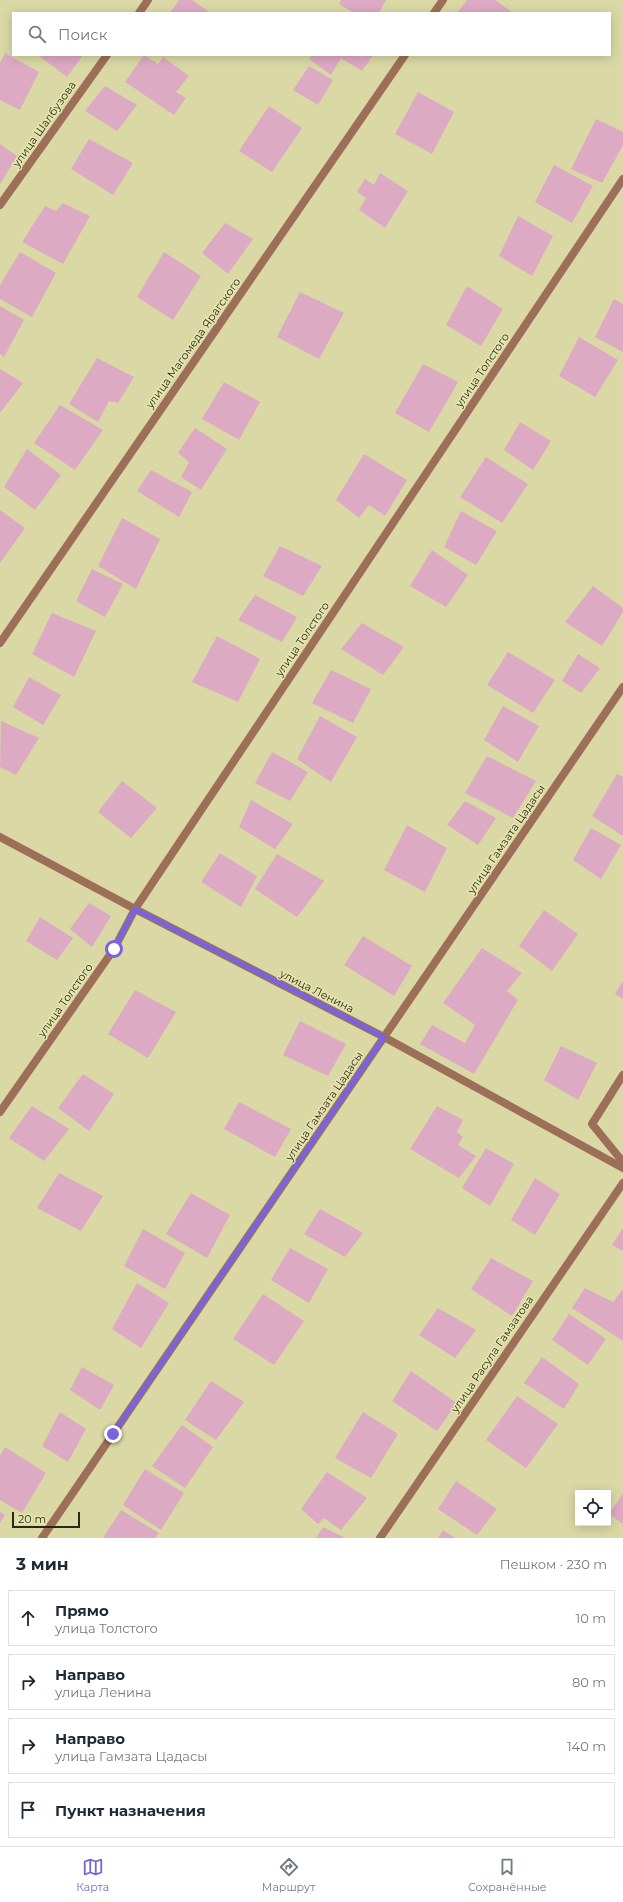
<!DOCTYPE html>
<html lang="ru">
<meta charset="utf-8">
<style>
:root{--surface:#fff;--page:#f2f2f3;--text:#1f2937;--muted:#747a83;--line:#e0e1e3;--accent:#7964df}
body{margin:0;font-family:Montserrat,sans-serif;background:var(--page);color:var(--text)}
.controls{position:absolute;right:12px;bottom:12px;display:grid;overflow:hidden;border-radius:0px;box-shadow:0 2px 10px #0003}
.controls button{width:36px;height:36px;display:grid;place-items:center;padding:0;border:0;border-bottom:1px solid var(--line);background:var(--surface);color:var(--text);font:20px sans-serif}
.scale{position:absolute;left:12px;bottom:10px;width:68px;box-sizing:border-box;padding-left:4px;border:2px solid #282813;border-top:0;font-size:11px;line-height:14px;white-space:nowrap;color:#282813;-webkit-text-stroke:3px #e7e6b1;paint-order:stroke}
.stop{position:absolute;width:12px;height:12px;margin:-9px;border:3px solid #7964df;border-radius:50%;background:#fff}
.stop.end{background:#7964df;border-color:#fff;box-shadow:0 1px 4px #0008}
.list{margin:0;padding:0;list-style:none}
h2{display:flex;justify-content:space-between;align-items:center;height:52px;margin:0;padding:0 16px;font-size:17px}
h2 small{font-size:13px;font-weight:400;color:var(--muted)}
.list li{display:grid;grid-template-columns:26px 1fr auto;gap:12px;align-items:center;box-sizing:border-box;height:56px;margin:0 8px 8px;padding:0 8px;border:1px solid var(--line);border-radius:0px}
.list b{display:block;font-size:15px;white-space:nowrap}
.list p{margin:0;font-size:13px;white-space:nowrap;color:var(--muted)}
.list em{font-size:13px;font-style:normal;color:var(--muted)}
.icon{flex:none;width:22px;height:22px;fill:none;stroke:currentColor;stroke-width:2;stroke-linecap:round;stroke-linejoin:round}
.map{position:relative;flex:none;width:623px;height:1538px;overflow:hidden}
.search{position:absolute;background:var(--surface);box-shadow:0 2px 10px #0003;left:12px;right:12px;top:12px;height:44px;display:flex;align-items:center;gap:10px;box-sizing:border-box;padding:0 14px;border-radius:0px;color:var(--muted);font-size:15px}
.sheet{height:308px;background:var(--surface)}
nav{display:flex;justify-content:space-around;align-items:center;box-sizing:border-box;height:56px;border-top:1px solid var(--line);background:var(--surface);font-size:11px;color:var(--muted)}
nav a{display:grid;justify-items:center;gap:2px}
nav .on{color:var(--accent)}
.map>svg:first-child{display:block}
</style>
<div class="map">
<svg width="623" height="1538" viewBox="0 0 623 1538">
<rect width="100%" height="100%" fill="#dad9a5"/>
<!-- building -->
<g fill="#ddaac3">
<path d="M179,0h13l19,13h-41z"/>
<path d="M341,0h45l-7,13h-25l-15,-9z"/>
<path d="M467,0h28l18,13h-56z"/>
<path d="M5,53l34,19 -19,38 -20,-10v-37z"/>
<path d="M38,55h45l-16,22z"/>
<path d="M144,55l14,9 5,-7 26,19 -13,16 10,6 -12,17 -49,-33z"/>
<path d="M312,55h61l-11,16 -21,-13 -10,17 -22,-16z"/>
<path d="M309,66l24,14 -15,25 -25,-15z"/>
<path d="M105,86l32,19 -20,26 -32,-20z"/>
<path d="M418,92l36,20 -22,42 -37,-20z"/>
<path d="M269,106l33,22 -30,44 -33,-21z"/>
<path d="M596,119l27,13v13l-21,38 -31,-14z"/>
<path d="M89,139l44,24 -20,32 -42,-26z"/>
<path d="M0,144l17,12 -17,28z"/>
<path d="M554,165l39,21 -21,37 -37,-21z"/>
<path d="M380,173l28,18 -23,37 -26,-18 7,-12 -9,-6 8,-13 9,6z"/>
<path d="M63,203l27,13 -27,48 -41,-22 23,-36 11,5z"/>
<path d="M518,216l35,20 -21,40 -33,-20z"/>
<path d="M225,223l28,16 -25,35 -26,-21z"/>
<path d="M20,252l36,21 -24,44 -32,-18v-14z"/>
<path d="M164,252l37,24 -28,44 -36,-23z"/>
<path d="M467,286l36,23 -22,37 -35,-21z"/>
<path d="M300,292l44,21 -25,46 -42,-22z"/>
<path d="M614,299l9,5v48l-28,-15z"/>
<path d="M0,306l24,14 -20,37 -4,-3z"/>
<path d="M579,337l39,23 -23,37 -36,-21z"/>
<path d="M97,358l37,19 -16,26 -9,-2 -11,21 -29,-18z"/>
<path d="M423,364l35,18 -29,50 -34,-19z"/>
<path d="M0,369l23,14 -23,30z"/>
<path d="M224,382l36,20 -21,38 -37,-21z"/>
<path d="M60,405l43,25 -28,40 -41,-27z"/>
<path d="M520,422l31,19 -18,29 -29,-20z"/>
<path d="M195,428l32,21 -26,41 -20,-13 8,-15 -11,-9z"/>
<path d="M27,449l34,26 -26,35 -31,-23z"/>
<path d="M364,454l43,26 -22,36 -16,-11 -10,13 -23,-18z"/>
<path d="M486,457l42,27 -26,39 -42,-26z"/>
<path d="M151,470l41,22 -13,25 -42,-26z"/>
<path d="M0,510l25,18 -25,35z"/>
<path d="M461,511l36,20 -21,34 -32,-18z"/>
<path d="M122,518l38,21 -24,50 -38,-23z"/>
<path d="M280,546l42,20 -19,30 -40,-20z"/>
<path d="M432,550l36,25 -22,32 -36,-21z"/>
<path d="M92,569l31,15 -18,33 -29,-16z"/>
<path d="M593,586l30,22v4l-21,34 -37,-24z"/>
<path d="M255,595l42,22 -15,25 -44,-22z"/>
<path d="M52,613l44,18 -22,46 -42,-23z"/>
<path d="M362,623l42,24 -21,28 -42,-26z"/>
<path d="M217,636l43,23 -22,43 -46,-20z"/>
<path d="M508,652l47,28 -22,33 -46,-28z"/>
<path d="M578,654l22,14 -19,25 -19,-12z"/>
<path d="M331,670l40,19 -18,34 -41,-20z"/>
<path d="M29,677l32,18 -18,30 -30,-18z"/>
<path d="M503,706l36,20 -21,36 -34,-22z"/>
<path d="M320,716l37,21 -26,45 -34,-23z"/>
<path d="M1,721l38,17 -23,37 -16,-8z"/>
<path d="M272,752l36,20 -18,29 -35,-18z"/>
<path d="M487,756l49,25 -23,37 -48,-25z"/>
<path d="M617,774l6,3v59l-31,-20z"/>
<path d="M122,781l35,27 -26,30 -33,-26z"/>
<path d="M251,800l42,24 -18,25 -36,-22z"/>
<path d="M465,801l31,17 -18,27 -31,-20z"/>
<path d="M407,825l40,23 -22,44 -41,-22z"/>
<path d="M591,828l30,17 -20,34 -28,-19z"/>
<path d="M220,853l37,23 -16,31 -40,-25z"/>
<path d="M277,854l47,27 -27,36 -42,-28z"/>
<path d="M89,903l22,13 -19,31 -22,-18z"/>
<path d="M544,910l34,24 -26,37 -33,-25z"/>
<path d="M40,917l33,21 -16,22 -31,-19z"/>
<path d="M363,936l49,30 -18,30 -50,-31z"/>
<path d="M482,948l40,25 -15,18 11,9 -44,74 -54,-30 12,-19 33,18 10,-18 -32,-22z"/>
<path d="M623,981v18l-8,-5z"/>
<path d="M135,990l41,22 -28,46 -40,-24z"/>
<path d="M300,1021l46,23 -18,32 -45,-21z"/>
<path d="M561,1046l36,17 -19,37 -34,-20z"/>
<path d="M83,1074l31,20 -25,37 -31,-23z"/>
<path d="M239,1102l52,27 -16,28 -51,-28z"/>
<path d="M32,1106l37,23 -25,32 -35,-23z"/>
<path d="M437,1106l26,14 -6,12 6,5 -5,8 18,11 -17,22 -49,-29z"/>
<path d="M486,1148l28,16 -24,42 -28,-18z"/>
<path d="M59,1173l44,23 -22,35 -44,-23z"/>
<path d="M535,1178l25,16 -25,41 -24,-15z"/>
<path d="M191,1193l39,22 -23,43 -41,-24z"/>
<path d="M320,1209l43,24 -18,24 -41,-23z"/>
<path d="M623,1228v23l-11,-6z"/>
<path d="M143,1229l42,24 -20,36 -41,-23z"/>
<path d="M290,1248l38,21 -19,34 -38,-23z"/>
<path d="M491,1258l42,23 -21,35 -41,-27z"/>
<path d="M137,1283l32,20 -28,45 -29,-19z"/>
<path d="M585,1288l28,14 10,-13v52l-51,-33z"/>
<path d="M263,1294l41,27 -30,44 -41,-26z"/>
<path d="M438,1308l38,22 -21,28 -36,-23z"/>
<path d="M569,1314l37,25 -18,26 -36,-25z"/>
<path d="M542,1357l37,27 -15,25 -40,-26z"/>
<path d="M82,1367l32,18 -14,25 -30,-20z"/>
<path d="M411,1371l46,32 -20,28 -45,-30z"/>
<path d="M211,1381l33,21 -28,38 -31,-20z"/>
<path d="M517,1396l41,28 -32,44 -40,-28z"/>
<path d="M60,1412l26,17 -18,33 -26,-16z"/>
<path d="M363,1412l35,22 -27,44 -36,-20z"/>
<path d="M182,1425l31,22 -28,41 -33,-22z"/>
<path d="M5,1447l41,26 -24,40 -22,-13v-44z"/>
<path d="M145,1469l39,24 -23,37 -38,-25z"/>
<path d="M327,1472l40,26 -26,32 -17,-12 -6,6 -17,-15z"/>
<path d="M456,1481l41,28 -20,26 -39,-26z"/>
<path d="M623,1493v31l-14,-10z"/>
<path d="M121,1510l38,23 -4,5h-52z"/>
<path d="M0,1512l5,3 -5,8z"/>
<path d="M323,1527l22,11h-29z"/>
<path d="M443,1530l12,8h-17z"/>
</g>
<g fill="none" stroke-linecap="round" stroke-linejoin="round">
<!-- minor -->
<g stroke="#9e6f58" stroke-width="8">
<path d="M139,13l9,-13"/>
<path d="M434,13l9,-13"/>
<path d="M0,205l107,-150"/>
<path d="M0,643l405,-588"/>
<path d="M623,1075l-31,49 31,38"/>
<path d="M0,1112l114,-163 21,-40 488,-730"/>
<path d="M42,1538l581,-851"/>
<path d="M380,1538l243,-355"/>
</g>
<!-- tertiary -->
<path stroke="#9e6f58" stroke-width="8" d="M0,837l135,72 249,128 239,131"/>
</g>
<g fill="none" stroke-linecap="round" stroke-linejoin="round">
<!-- route -->
<path stroke="#7964df" stroke-width="5" d="M113,1434l271,-397 -249,-128 -21,40"/>
</g>
<g text-anchor="middle" stroke-width="3" stroke-linejoin="round" paint-order="stroke">
<!-- street labels -->
<g font-size="11" fill="#282813" stroke="#e7e6b1">
<text transform="translate(44 124) rotate(-55)" y="4">улица Шалбузова</text>
<text transform="translate(193 343) rotate(-55)" y="4">улица Магомеда Ярагского</text>
<text transform="translate(482 370) rotate(-56)" y="4">улица Толстого</text>
<text transform="translate(302 639) rotate(-56)" y="4">улица Толстого</text>
<text transform="translate(506 839) rotate(-56)" y="4">улица Гамзата Цадасы</text>
<text transform="translate(317 991) rotate(27)" y="4">улица Ленина</text>
<text transform="translate(65 1000) rotate(-55)" y="4">улица Толстого</text>
<text transform="translate(324 1106) rotate(-56)" y="4">улица Гамзата Цадасы</text>
<text transform="translate(492 1354) rotate(-56)" y="4">улица Расула Гамзатова</text>
</g>
</g>
</svg>
<div class="controls">
<button><svg class="icon" aria-label="locate" viewBox="0 0 24 24"><circle cx="12" cy="12" r="6"/><path d="M12 2v4M12 18v4M2 12h4M18 12h4"/></svg></button>
</div>
<div class="scale">20 m</div>
<div class="stop" style="left:114px;top:949px"></div>
<div class="stop end" style="left:113px;top:1434px"></div>
<div class="search"><svg class="icon" aria-label="search" viewBox="0 0 24 24"><circle cx="10" cy="10" r="6"/><path d="M15 15l6 6"/></svg>Поиск</div>
</div>
<section class="sheet">
<h2>3 мин<small>Пешком · 230 m</small></h2>
<ul class="list">
<li><svg class="icon" aria-label="ahead" viewBox="0 0 24 24"><path d="M12 20V5M6 11l6-6 6 6"/></svg><div><b>Прямо</b><p>улица Толстого</p></div><em>10 m</em></li>
<li><svg class="icon" aria-label="right" viewBox="0 0 24 24"><path d="M7 20v-9h11M14 6l5 5-5 5"/></svg><div><b>Направо</b><p>улица Ленина</p></div><em>80 m</em></li>
<li><svg class="icon" aria-label="right" viewBox="0 0 24 24"><path d="M7 20v-9h11M14 6l5 5-5 5"/></svg><div><b>Направо</b><p>улица Гамзата Цадасы</p></div><em>140 m</em></li>
<li><svg class="icon" aria-label="arrive" viewBox="0 0 24 24"><path d="M6 21V4h12l-3 4 3 4H6"/></svg><div><b>Пункт назначения</b></div></li>
</ul>
</section>
<nav>
<a class="on"><svg class="icon" aria-label="map" viewBox="0 0 24 24"><path d="M3 6l6-2 6 2 6-2v14l-6 2-6-2-6 2zM9 4v14M15 6v14"/></svg>Карта</a>
<a><svg class="icon" aria-label="directions" viewBox="0 0 24 24"><path d="M12 3l9 9-9 9-9-9zM9 14v-3h6M13 9l2 2-2 2"/></svg>Маршрут</a>
<a><svg class="icon" aria-label="saved" viewBox="0 0 24 24"><path d="M7 4h10v16l-5-4-5 4z"/></svg>Сохранённые</a>
</nav>
